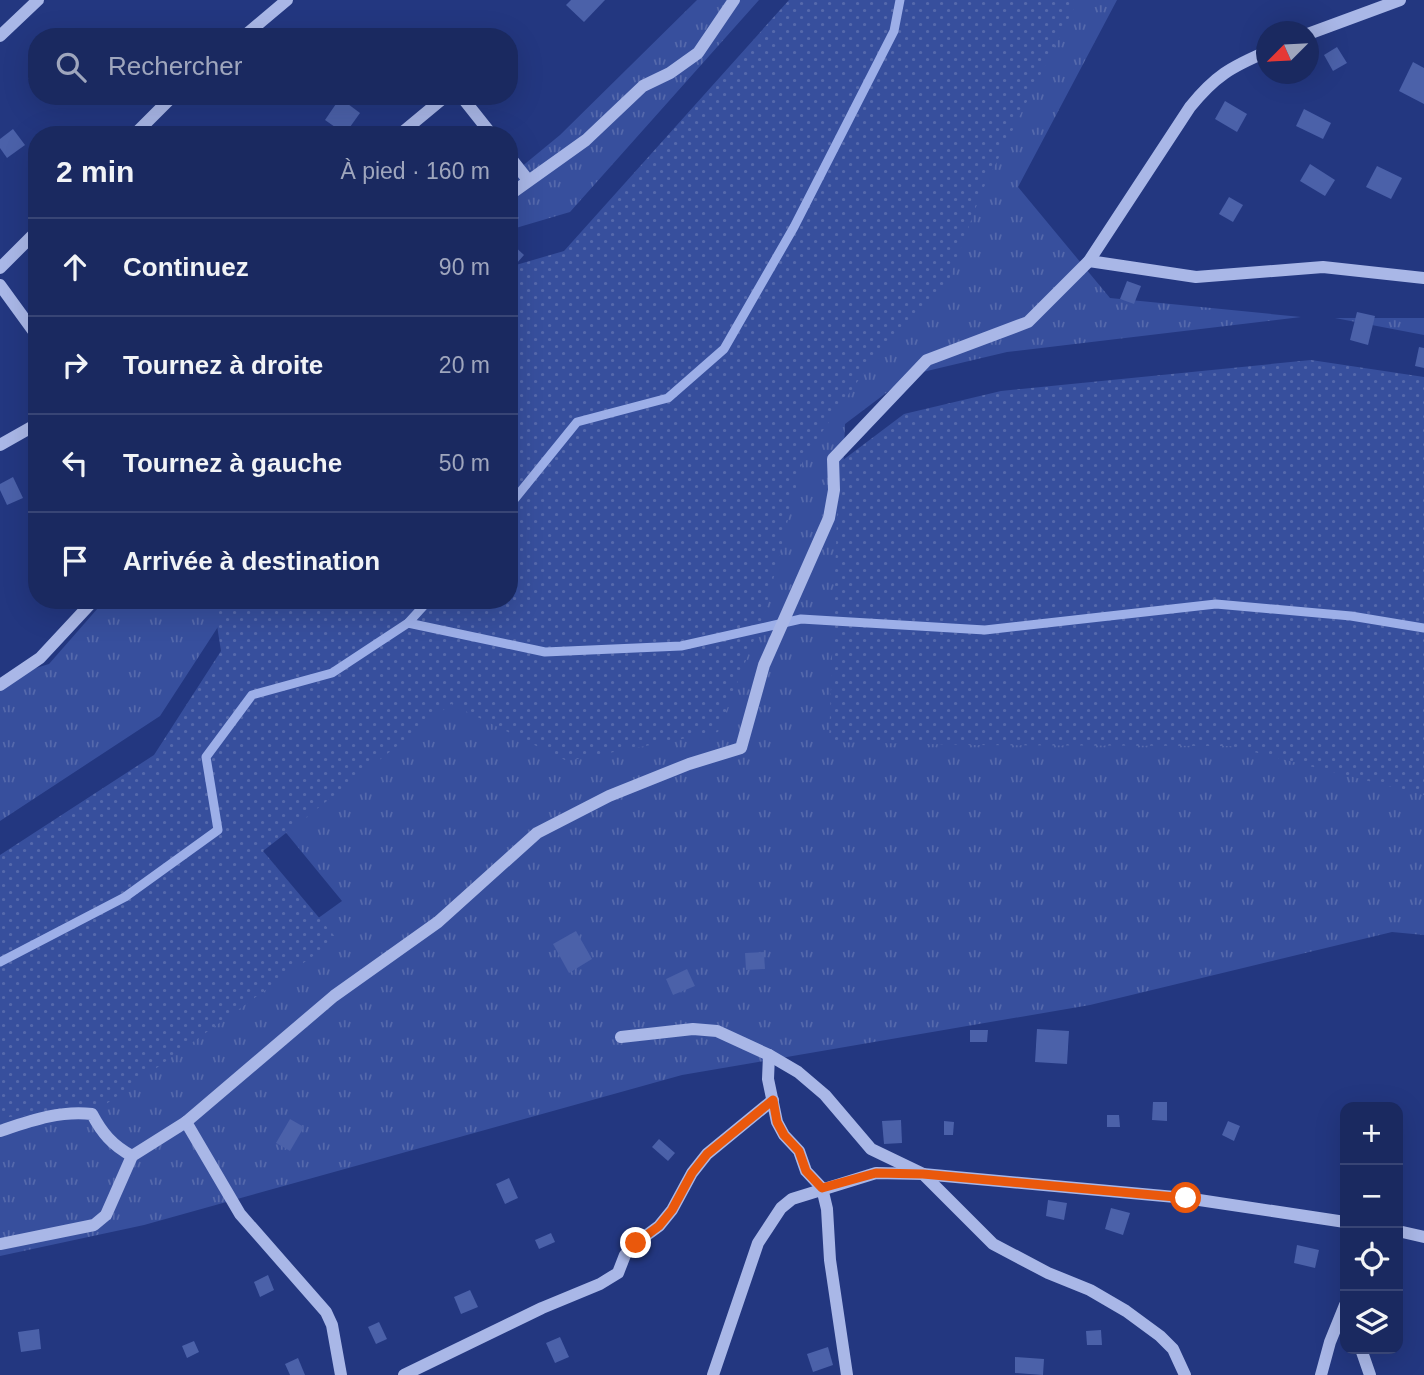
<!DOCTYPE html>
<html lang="fr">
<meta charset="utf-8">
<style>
:root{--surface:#1a2960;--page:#233166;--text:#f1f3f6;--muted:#9fa6bd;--line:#384575}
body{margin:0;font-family:Arial,sans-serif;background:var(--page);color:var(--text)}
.controls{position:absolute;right:21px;bottom:21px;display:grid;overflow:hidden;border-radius:14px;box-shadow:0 7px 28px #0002}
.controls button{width:63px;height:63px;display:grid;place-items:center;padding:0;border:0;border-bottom:2px solid var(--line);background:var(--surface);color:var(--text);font:35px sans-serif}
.compass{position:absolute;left:1256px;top:21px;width:63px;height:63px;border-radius:50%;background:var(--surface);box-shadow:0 7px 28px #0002;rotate:246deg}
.stop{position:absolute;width:21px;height:21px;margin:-16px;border:5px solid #ea580c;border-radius:50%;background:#fff}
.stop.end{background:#ea580c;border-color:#fff;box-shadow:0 2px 7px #0008}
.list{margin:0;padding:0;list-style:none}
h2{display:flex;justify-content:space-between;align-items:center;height:91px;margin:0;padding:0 28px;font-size:30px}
h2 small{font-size:23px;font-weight:400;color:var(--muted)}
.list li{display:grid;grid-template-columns:46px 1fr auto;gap:21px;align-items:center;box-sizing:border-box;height:98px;padding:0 28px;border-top:2px solid var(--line)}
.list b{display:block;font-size:26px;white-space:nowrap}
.list em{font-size:23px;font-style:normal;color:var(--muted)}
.icon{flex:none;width:38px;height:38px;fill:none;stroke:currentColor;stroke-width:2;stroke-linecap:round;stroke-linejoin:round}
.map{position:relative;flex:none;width:1424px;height:1375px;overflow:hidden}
.search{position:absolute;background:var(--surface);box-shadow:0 7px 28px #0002;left:28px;top:28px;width:490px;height:77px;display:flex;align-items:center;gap:18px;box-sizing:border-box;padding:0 24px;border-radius:28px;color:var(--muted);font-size:26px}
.panel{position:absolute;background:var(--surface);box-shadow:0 7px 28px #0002;left:28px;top:126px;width:490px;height:483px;border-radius:28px}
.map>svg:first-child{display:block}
</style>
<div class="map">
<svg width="1424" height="1375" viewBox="0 0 1424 1375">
<defs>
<pattern id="grass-tufts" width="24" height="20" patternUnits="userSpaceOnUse" patternTransform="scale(1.75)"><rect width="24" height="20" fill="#374f9d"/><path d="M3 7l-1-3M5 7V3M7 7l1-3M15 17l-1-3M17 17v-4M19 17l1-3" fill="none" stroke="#5569ac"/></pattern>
<pattern id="garden-dots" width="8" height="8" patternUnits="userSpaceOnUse" patternTransform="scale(1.75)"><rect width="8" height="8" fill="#374f9d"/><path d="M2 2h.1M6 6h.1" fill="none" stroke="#5569ac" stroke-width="1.8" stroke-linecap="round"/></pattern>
</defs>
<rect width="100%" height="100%" fill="#233780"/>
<!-- grass -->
<g fill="url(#grass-tufts)">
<path d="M697,0h62l-189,212 -61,18v-53l51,-42z"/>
<path d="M1065,0h52l-99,187 92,111 191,19 -294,35 -97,23 -65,49 -10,279 589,52v180l-32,-3 -302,73 -408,70 -538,150 -144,31v-176l108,-11 234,-168 -73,-89 539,-392z"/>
<path d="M1335,318h89v17z"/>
<path d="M105,600h120l2,13 -67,103 -160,105v-142l49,-15z"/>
</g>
<!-- garden -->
<g fill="url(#garden-dots)">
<path d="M789,0h289l-96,191 -36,97 -62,56 -81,115 -37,150 -48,123 -151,29 -116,-57 -188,147 74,88 -235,168 -102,11v-263l154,-100 67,-104 -8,-51h296v-333l55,-16z"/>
<path d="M1311,360l113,17v418l-194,-49 -257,-1 -144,-3 10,-279 65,-49 97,-23z"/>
</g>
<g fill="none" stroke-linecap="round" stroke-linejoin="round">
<!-- stream -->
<g stroke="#9dafe8" stroke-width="9">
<path d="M509,506l68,-84 91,-24 56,-49 70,-122 100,-196 6,-31"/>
<path d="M408,623l137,29 136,-6 120,-27 184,11 231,-26 135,12 73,12"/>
<path d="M0,962l125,-65 93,-67 -12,-73 46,-62 80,-22 76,-50 21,-23"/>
</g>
</g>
<!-- building -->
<g fill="#4b61a9">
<path d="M571,0h34l-21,22 -18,-17z"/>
<path d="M1337,47l10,16 -14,8 -9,-16z"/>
<path d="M1413,62l11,6v36l-25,-13z"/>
<path d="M37,69v19l-9,-10z"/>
<path d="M340,98l20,15 -15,21 -20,-14z"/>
<path d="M1225,101l22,13 -10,18 -22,-13z"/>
<path d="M1304,109l27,14 -8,16 -27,-13z"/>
<path d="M13,129l12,16 -18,13 -7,-10v-9z"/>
<path d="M1310,164l25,16 -10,16 -25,-15z"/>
<path d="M1377,166l25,12 -11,21 -25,-12z"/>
<path d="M1229,197l14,8 -10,17 -14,-8z"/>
<path d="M512,244l12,11 -15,17v-25z"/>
<path d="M1127,281l14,5 -7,18 -14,-5z"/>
<path d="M1357,312l18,4 -7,29 -18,-5z"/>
<path d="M1419,347l5,1v20l-9,-2z"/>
<path d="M13,477l10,21 -16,7 -7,-15v-6z"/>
<path d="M576,931l16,28 -23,14 -16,-29z"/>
<path d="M764,952l1,17 -19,1 -1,-17z"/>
<path d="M687,969l8,17 -22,9 -7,-16z"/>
<path d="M1037,1029l32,2 -2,33 -32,-2z"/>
<path d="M970,1030h18l-1,12h-17z"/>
<path d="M1153,1102h14v19l-15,-1z"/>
<path d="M1107,1115h12l1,12h-13z"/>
<path d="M290,1119l14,8 -14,24 -14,-8z"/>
<path d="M901,1120l1,23 -18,1 -2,-23z"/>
<path d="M944,1121l10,1 -1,13h-9z"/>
<path d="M1228,1121l12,5 -6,15 -12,-6z"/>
<path d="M659,1139l16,14 -7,8 -16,-14z"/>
<path d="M509,1178l9,20 -13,6 -9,-20z"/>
<path d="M1048,1200l19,3 -3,17 -18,-4z"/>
<path d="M1111,1208l19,5 -7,22 -18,-6z"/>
<path d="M551,1233l4,9 -16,7 -4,-9z"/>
<path d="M1297,1245l22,5 -4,18 -21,-5z"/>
<path d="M268,1275l6,15 -14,7 -6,-15z"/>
<path d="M470,1290l8,17 -17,7 -7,-17z"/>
<path d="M379,1322l8,17 -11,5 -8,-17z"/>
<path d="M39,1329l2,20 -20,3 -3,-20z"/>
<path d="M1101,1330l1,15h-15l-1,-14z"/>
<path d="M560,1337l9,20 -14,6 -9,-20z"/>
<path d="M194,1341l5,11 -12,6 -5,-12z"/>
<path d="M828,1347l5,18 -20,7 -6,-18z"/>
<path d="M1015,1357l29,2 -1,16 -28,-2z"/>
<path d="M298,1358l7,17h-15l-5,-11z"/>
</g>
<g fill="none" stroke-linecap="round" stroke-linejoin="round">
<!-- minor -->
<g stroke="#a9b7e7" stroke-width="12">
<path d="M1308,34l92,-34"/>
<path d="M0,36l38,-36"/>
<path d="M243,37l44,-37"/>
<path d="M461,96l31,39"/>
<path d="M134,135l39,-39"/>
<path d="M399,135l47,-39"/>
<path d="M509,156l19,24"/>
<path d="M509,195l77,-55 57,-54 27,-13 28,-20 36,-53"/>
<path d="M1089,261l107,16 127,-10 101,11"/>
<path d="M0,268l37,-37"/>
<path d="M0,285l37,51"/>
<path d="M0,445l37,-21"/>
<path d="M0,685l40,-27 54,-58"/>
<path d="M621,1037l72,-8 24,2 52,24 29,17 27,23 46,54 52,25 70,70 55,29 42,17 36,21 34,25 13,13 12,26"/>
<path d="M769,1055l-1,24 9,43 7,13 15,16 7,20 16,17 5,21 3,51 17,115"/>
<path d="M186,1122l54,92 86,98 6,13 9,50"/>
<path d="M0,1131c30,-10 60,-21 92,-17 10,19 20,31 40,42"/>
<path d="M1398,1231l26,6"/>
<path d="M0,1244l94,-19 12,-10 26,-59 54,-34 148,-126 104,-74 99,-89 72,-37 80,-32 52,-16 23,-83 65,-147 5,-28 -1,-31 94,-99 101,-38 61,-61 101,-154c25,-31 41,-40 76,-55"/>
<path d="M1361,1349l9,26"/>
<path d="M404,1375l138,-67 58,-24 18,-11 7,-18 11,-12 23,-17 13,-16 20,-37 15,-19 66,-54"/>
<path d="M713,1375l45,-132 23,-35 11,-9 84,-26 47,1 263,24 159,24"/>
<path d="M1321,1375l9,-33 15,-37"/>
</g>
</g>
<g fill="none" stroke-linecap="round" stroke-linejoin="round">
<!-- route -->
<path stroke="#ea580c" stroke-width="9" d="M636,1243l23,-17 13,-16 20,-37 15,-19 66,-54 4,22 7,13 15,16 7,20 16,17 54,-15 47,1 263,24"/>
</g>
</svg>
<div class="controls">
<button>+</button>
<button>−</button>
<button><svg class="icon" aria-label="locate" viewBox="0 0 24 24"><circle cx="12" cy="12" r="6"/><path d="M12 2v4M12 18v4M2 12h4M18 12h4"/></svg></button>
<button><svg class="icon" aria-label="layers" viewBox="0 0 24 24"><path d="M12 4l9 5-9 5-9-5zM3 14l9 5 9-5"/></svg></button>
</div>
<svg class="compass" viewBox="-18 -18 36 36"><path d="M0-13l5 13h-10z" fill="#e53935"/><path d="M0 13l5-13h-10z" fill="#9fa6bd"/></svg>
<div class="stop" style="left:1186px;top:1198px"></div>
<div class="stop end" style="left:636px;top:1243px"></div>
<div class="search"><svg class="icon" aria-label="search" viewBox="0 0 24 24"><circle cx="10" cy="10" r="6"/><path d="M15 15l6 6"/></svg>Rechercher</div>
<section class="panel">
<h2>2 min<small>À pied · 160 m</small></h2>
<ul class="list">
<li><svg class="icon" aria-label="ahead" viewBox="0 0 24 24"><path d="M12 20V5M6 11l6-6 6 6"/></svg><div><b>Continuez</b></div><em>90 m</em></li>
<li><svg class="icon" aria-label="right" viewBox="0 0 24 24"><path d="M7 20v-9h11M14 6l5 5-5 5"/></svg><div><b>Tournez à droite</b></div><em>20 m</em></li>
<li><svg class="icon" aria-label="left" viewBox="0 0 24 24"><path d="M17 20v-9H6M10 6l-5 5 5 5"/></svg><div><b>Tournez à gauche</b></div><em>50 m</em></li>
<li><svg class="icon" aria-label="arrive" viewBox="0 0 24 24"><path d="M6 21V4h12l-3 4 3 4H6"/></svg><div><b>Arrivée à destination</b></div></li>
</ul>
</section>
</div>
